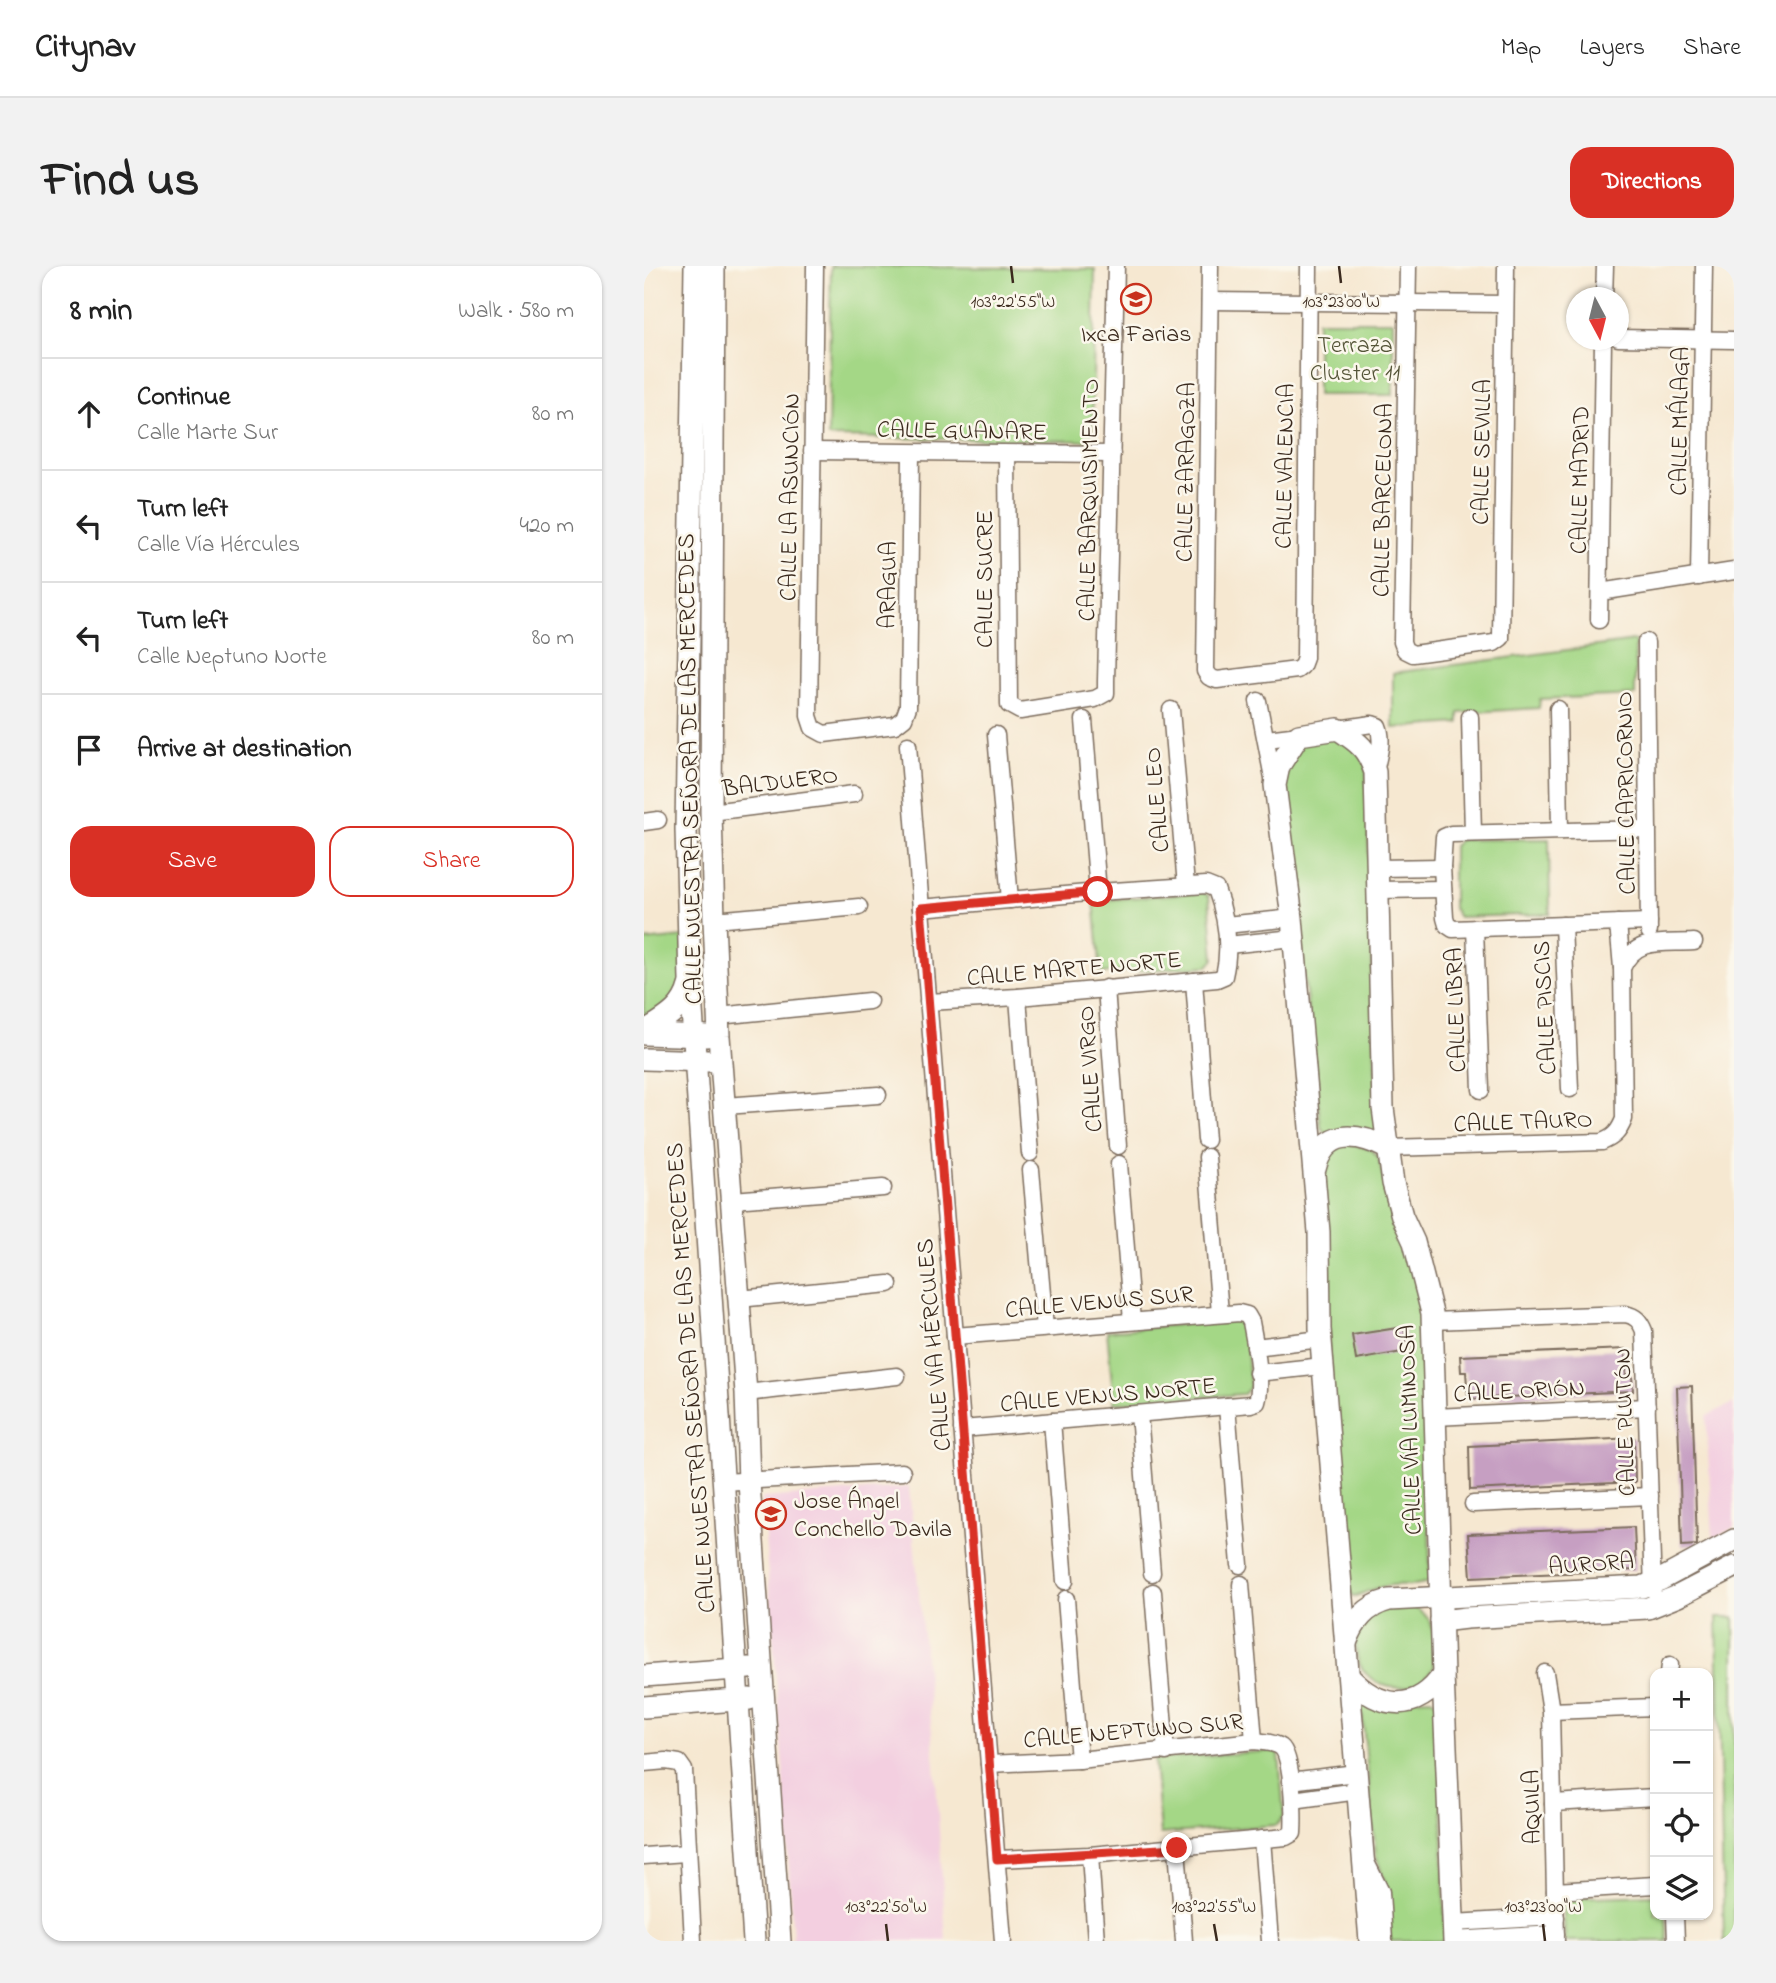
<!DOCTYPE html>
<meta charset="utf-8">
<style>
:root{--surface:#fff;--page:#f2f2f2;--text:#222;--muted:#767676;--line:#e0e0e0;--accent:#d93025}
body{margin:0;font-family:"Indie Flower",sans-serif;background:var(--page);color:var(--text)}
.controls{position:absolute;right:21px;bottom:21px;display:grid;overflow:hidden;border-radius:14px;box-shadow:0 2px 5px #0004}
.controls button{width:63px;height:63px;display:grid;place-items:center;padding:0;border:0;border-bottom:2px solid var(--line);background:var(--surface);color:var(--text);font:35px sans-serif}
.compass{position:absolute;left:922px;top:21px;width:63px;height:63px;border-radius:50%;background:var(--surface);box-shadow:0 2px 5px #0004;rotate:173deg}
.stop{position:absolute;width:21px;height:21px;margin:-16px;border:5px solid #d93025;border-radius:50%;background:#fff}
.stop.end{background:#d93025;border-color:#fff;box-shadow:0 2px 7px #0008}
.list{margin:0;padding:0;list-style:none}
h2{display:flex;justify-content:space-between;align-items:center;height:91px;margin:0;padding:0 28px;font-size:30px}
h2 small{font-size:23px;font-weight:400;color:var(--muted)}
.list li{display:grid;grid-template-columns:46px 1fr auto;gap:21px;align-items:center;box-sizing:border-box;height:112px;padding:0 28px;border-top:2px solid var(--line)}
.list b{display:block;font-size:26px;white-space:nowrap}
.list p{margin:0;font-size:23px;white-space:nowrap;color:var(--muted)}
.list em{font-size:23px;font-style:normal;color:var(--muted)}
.actions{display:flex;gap:14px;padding:21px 28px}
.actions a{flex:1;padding:16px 0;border:2px solid var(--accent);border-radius:21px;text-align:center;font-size:24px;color:var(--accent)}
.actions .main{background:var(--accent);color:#fff}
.icon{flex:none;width:38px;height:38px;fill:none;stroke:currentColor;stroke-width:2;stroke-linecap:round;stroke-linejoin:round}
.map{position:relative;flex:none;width:1090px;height:1675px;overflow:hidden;border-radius:21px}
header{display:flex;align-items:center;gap:42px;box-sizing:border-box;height:98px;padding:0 35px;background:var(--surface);border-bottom:2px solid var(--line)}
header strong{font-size:33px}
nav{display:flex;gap:38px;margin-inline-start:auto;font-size:24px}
.intro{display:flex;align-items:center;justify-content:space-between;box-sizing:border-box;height:168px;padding:0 42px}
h1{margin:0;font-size:49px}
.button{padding:18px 32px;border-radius:21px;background:var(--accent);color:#fff;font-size:24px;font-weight:700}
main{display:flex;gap:42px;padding:0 42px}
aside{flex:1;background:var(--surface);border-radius:21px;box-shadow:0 2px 5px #0004}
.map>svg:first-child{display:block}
</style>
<header>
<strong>Citynav</strong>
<nav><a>Map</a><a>Layers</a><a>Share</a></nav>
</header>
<div class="intro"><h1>Find us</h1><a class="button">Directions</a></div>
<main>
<aside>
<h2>8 min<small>Walk · 580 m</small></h2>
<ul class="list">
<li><svg class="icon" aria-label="ahead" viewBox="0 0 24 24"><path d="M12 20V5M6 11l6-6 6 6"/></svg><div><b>Continue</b><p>Calle Marte Sur</p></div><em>80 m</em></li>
<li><svg class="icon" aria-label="left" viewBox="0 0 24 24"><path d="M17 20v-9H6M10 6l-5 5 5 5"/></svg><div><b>Turn left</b><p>Calle Vía Hércules</p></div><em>420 m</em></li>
<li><svg class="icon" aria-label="left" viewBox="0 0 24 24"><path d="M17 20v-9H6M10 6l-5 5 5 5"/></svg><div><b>Turn left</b><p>Calle Neptuno Norte</p></div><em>80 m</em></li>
<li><svg class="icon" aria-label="arrive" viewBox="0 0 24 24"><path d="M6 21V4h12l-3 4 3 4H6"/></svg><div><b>Arrive at destination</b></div></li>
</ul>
<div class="actions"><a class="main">Save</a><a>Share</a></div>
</aside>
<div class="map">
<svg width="1090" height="1675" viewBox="0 0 1090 1675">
<rect width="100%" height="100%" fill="#fbf7ec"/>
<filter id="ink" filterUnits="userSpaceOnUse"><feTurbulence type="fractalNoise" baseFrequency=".0143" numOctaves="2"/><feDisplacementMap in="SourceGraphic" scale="14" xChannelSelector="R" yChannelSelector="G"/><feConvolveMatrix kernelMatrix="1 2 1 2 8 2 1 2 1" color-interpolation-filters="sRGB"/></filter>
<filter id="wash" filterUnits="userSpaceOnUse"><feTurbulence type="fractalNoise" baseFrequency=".00686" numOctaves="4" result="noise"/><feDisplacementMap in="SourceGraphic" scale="28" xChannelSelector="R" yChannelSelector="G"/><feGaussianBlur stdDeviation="1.57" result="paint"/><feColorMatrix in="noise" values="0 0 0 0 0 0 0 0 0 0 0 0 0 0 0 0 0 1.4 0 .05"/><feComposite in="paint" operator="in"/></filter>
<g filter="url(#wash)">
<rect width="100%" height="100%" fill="#f6e8d1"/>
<!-- built -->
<g fill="#f3cfe0">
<path d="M1090,1137v124l-21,12 -7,-123z"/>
<path d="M265,1221l26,278 11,176h-153l-9,-163 -22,-280z"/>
</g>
<!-- green -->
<g fill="#a4d786" stroke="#708052" stroke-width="2">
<path d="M187,0l264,3 -3,172 -264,-4z"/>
<rect x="673" y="55" width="76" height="74"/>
<path d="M991,375v54l-95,4 -1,9 -80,5v10l-66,5v-55z"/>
<path d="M697,471l25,23 11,370 -7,3 -43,1 -6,-6 -39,-351 20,-36z"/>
<path d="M905,573l1,75 -91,3 -6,-9v-62l7,-6z"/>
<path d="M558,626l7,4 5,63 -6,7 -107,7 -7,-72z"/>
<path d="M40,671l-1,50 -11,14 -28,19v-79z"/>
<path d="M697,876l30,7 7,8 15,61 19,32 14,64 4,267c-13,6 -24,3 -38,4 -14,1 -26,7 -38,12l-6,-7 -19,-226 -7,-199z"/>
<path d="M594,1054l7,5 5,62 -6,7 -130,9 -7,-72z"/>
<path d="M768,1340c20,12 21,16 22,39 1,6 2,15 0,21 -18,37 -76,24 -78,-17 0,-4 -1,-12 0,-16 3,-7 11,-16 16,-22z"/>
<path d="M1073,1351h17v324h-10z"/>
<path d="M787,1432l9,6 5,237h-55l-3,-53 -11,-32 -15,-153 6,-3z"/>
<path d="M628,1485l7,4 5,62 -7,8 -117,9 -6,-75z"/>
<path d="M1011,1629v20h11l1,26h-102l-2,-43z"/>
</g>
<g id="blocks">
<!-- building -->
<g fill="#c69fc2">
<path d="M760,1061l4,24 -52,9 -4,-25z"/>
<path d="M981,1083l1,27 6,-1 1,16 -165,8 -2,-27h-5l-1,-16z"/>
<path d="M1048,1120l5,159 -15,1 -5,-159z"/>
<path d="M990,1172l1,44 -165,8 -1,-44z"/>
<path d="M990,1261l2,43 -165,7 -3,-43z"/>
</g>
</g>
</g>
<g filter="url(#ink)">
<use href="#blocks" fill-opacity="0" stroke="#7c6c5d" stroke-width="2"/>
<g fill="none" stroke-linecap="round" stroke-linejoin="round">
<!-- street casing -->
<g stroke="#7c6c5d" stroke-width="19">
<g id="street">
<path d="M171,0l-6,450 4,12 11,6 71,-9 9,-7 4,-11 3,-254"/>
<path d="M566,0l-5,405 4,6 8,3 80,-10 5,-4 3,-8 4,-392"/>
<path d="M764,0l-6,376 3,8 8,4 81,-11 7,-5 5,-372"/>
<path d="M960,32l1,-32"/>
<path d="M566,35l295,3"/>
<path d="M974,72l116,2"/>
<path d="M168,185l300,3"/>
<path d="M363,188l2,251 11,6 75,-12 11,-6v-12l10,-415"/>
<path d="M1055,311l5,-311"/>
<path d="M956,326l134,-21"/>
<path d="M955,354l4,-280"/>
<path d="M1002,376l3,289"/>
<path d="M614,435l16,82"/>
<path d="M914,443l2,122"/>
<path d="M527,444l15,176"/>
<path d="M826,451l3,116"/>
<path d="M440,454l14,172"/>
<path d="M694,463l34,-5 6,2c6,15 0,31 -3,46"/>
<path d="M352,469l14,165"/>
<path d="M623,473l32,-4"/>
<path d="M264,479l95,1196"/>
<path d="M67,546l143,-18"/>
<path d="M0,556l14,-2"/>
<path d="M1004,563l-197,5 -7,3 -2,30 3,51 2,7 6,4 196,-7"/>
<path d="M734,602l64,-1"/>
<path d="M735,624l64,-1"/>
<path d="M277,642l177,-16 108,-7 10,4c10,27 15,58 8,87l-7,3 -199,18 -90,5"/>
<path d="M70,654l145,-13"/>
<path d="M974,657l4,45"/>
<path d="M582,659l66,-7"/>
<path d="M919,659l7,164"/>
<path d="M831,662l6,162"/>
<path d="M584,679l65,-7"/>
<path d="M550,715l12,159"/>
<path d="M462,722l12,158"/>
<path d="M374,731l12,156"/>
<path d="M74,750l151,-15"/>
<path d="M81,840l153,-11"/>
<path d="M743,882l215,-6c12,-5 17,-10 22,-23l-2,-151c14,-32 42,-24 72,-26"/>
<path d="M563,891l13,156"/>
<path d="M475,898l13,157"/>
<path d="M387,904l14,158"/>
<path d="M89,934l150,-12"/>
<path d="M95,1033l150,-15"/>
<path d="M788,1055l193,-7c11,2 15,7 19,17l9,259"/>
<path d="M311,1070l284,-23 8,2 4,7c4,22 12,59 6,80l-6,2 -289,25"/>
<path d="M611,1081l66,-8"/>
<path d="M613,1107l66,-7"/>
<path d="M102,1127l151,-17"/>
<path d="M583,1140l13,159"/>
<path d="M495,1148l13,159"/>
<path d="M791,1151l212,-10"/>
<path d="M408,1155l13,160"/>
<path d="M79,1216l179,-10"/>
<path d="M829,1238l177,-8"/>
<path d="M597,1318l13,157"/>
<path d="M509,1326l13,160"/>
<path d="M422,1333l13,161"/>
<path d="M901,1407l6,38 5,230"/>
<path d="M1025,1407l1,-8"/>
<path d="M907,1445l104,-4"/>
<path d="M0,1497l22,-2 13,2 5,7 9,171"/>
<path d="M345,1498l90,-4 175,-19c8,1 20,1 27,6 12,9 13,71 12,86l-7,4 -196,18 -93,4"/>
<path d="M646,1515l66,-8"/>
<path d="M649,1534l65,-9"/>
<path d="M909,1537l102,-6"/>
<path d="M618,1573l8,102"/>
<path d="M533,1582l7,93"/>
<path d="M446,1589l6,86"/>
<path d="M0,1590l42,-3"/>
<path d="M722,1596l15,30 3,49"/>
<path d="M911,1625l100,-6"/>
<path d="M1031,1649l1,26"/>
<path d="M809,1657l103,-6"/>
<path d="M810,1674l102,-6"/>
</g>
</g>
<!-- secondary casing -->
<g stroke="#7c6c5d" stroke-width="24">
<g id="secondary">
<path d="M51,0l-9,563 4,151 64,961"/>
<path d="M70,0l-3,546 3,108 5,116 27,357 3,89 31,459"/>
<path d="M0,766c20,-13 39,-22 45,-46"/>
<path d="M0,768l63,2"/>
<path d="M0,793l64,2"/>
<path d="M671,903c10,-41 42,-36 72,-21"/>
<path d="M797,1355l25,-3 182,-10 30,-12 56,-29"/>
<path d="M702,1377c8,-22 20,-37 43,-43l253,-13 18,-7 74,-40"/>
<path d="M0,1410l105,-8"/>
<path d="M705,1411c30,32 67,37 94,-2"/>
<path d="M0,1441l106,-8"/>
<path d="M726,1675l-50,-612 -1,-97 -27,-314 -17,-133 4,-19 20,-31 39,-6c21,14 29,19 37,43l8,336 10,75 9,33 12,26 18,71 11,362 11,266"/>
</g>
</g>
<!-- street -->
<use href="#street" stroke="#fff" stroke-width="16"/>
<!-- secondary -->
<use href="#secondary" stroke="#fff" stroke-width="21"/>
</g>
</g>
<g fill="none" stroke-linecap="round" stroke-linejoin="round" filter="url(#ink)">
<!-- route -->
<path stroke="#d93025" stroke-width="9" d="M454,626l-177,16 76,951 180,-11"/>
</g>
<!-- ticks -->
<path fill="none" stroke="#3b2a1e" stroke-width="2.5" d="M367,0l2,17M695,0l2,17M242,1658l2,17M570,1658l3,17M899,1658l2,17"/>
<!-- icons -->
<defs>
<g id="school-ring" transform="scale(1.575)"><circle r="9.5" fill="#fbf7ec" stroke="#c8321e" stroke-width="1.5"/><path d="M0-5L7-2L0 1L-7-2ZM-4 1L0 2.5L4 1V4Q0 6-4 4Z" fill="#c8321e"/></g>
</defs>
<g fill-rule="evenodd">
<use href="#school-ring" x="492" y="33"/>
<use href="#school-ring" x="127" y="1248"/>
</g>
<g text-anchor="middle" stroke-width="5" stroke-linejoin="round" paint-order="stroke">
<!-- poi labels -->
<g font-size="24" fill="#3b2a1e" stroke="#fbf7ec">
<text x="492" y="75">Ixca Farias</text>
<text x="150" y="1242" text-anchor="start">Jose Ángel<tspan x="150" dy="28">Conchello Davila</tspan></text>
</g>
<!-- park labels -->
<g font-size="24" fill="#555538" stroke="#fbf7ec">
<text x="711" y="86">Terraza<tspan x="711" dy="28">Cluster 11</tspan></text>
</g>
<!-- street labels -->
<g font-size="24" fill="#3b2a1e" stroke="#fbf7ec">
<text transform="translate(1035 155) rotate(-89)" y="8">CALLE MÁLAGA</text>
<text transform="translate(318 164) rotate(1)" y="8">CALLE GUANARE</text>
<text transform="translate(837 186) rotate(-89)" y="8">CALLE SEVILLA</text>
<text transform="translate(640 200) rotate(-89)" y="8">CALLE VALENCIA</text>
<text transform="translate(541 206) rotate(-89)" y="8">CALLE ZARAGOZA</text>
<text transform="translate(935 214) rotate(-89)" y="8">CALLE MADRID</text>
<text transform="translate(145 231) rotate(-89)" y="8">CALLE LA ASUNCIÓN</text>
<text transform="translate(444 234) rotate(-89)" y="8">CALLE BARQUISIMENTO</text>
<text transform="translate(738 234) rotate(-89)" y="8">CALLE BARCELONA</text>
<text transform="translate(340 313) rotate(-90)" y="8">CALLE SUCRE</text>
<text transform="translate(243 319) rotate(-89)" y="8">ARAGUA</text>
<text transform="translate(45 503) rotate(-91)" y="8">CALLE NUESTRA SEÑORA DE LAS MERCEDES</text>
<text transform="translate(136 515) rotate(-7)" y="8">BALDUERO</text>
<text transform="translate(981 527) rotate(-91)" y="8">CALLE CAPRICORNIO</text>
<text transform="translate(512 534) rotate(-95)" y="8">CALLE LEO</text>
<text transform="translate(430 702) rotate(-5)" y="8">CALLE MARTE NORTE</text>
<text transform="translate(900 742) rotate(-93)" y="8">CALLE PISCIS</text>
<text transform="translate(811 744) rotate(-92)" y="8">CALLE LIBRA</text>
<text transform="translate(445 803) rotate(-94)" y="8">CALLE VIRGO</text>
<text transform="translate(879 855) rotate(-2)" y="8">CALLE TAURO</text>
<text transform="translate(455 1035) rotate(-5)" y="8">CALLE VENUS SUR</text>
<text transform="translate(289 1079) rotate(-95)" y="8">CALLE VÍA HÉRCULES</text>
<text transform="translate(46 1112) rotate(-94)" y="8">CALLE NUESTRA SEÑORA DE LAS MERCEDES</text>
<text transform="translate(875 1124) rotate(-3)" y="8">CALLE ORIÓN</text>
<text transform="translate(464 1128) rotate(-5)" y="8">CALLE VENUS NORTE</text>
<text transform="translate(980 1156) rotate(-92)" y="8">CALLE PLUTÓN</text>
<text transform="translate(765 1164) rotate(-92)" y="8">CALLE VÍA LUMINOSA</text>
<text transform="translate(947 1297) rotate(-4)" y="8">AURORA</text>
<text transform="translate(489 1464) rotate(-5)" y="8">CALLE NEPTUNO SUR</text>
<text transform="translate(887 1541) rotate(-91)" y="8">AQUILA</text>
</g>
</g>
<g font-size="18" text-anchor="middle" fill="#3b2a1e" stroke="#fbf7ec" stroke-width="5" stroke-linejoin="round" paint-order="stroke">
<text x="369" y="41">103°22'55"W</text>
<text x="697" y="41">103°23'00"W</text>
<text x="242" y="1646">103°22'50"W</text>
<text x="570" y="1646">103°22'55"W</text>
<text x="899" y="1646">103°23'00"W</text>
</g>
</svg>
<div class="controls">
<button>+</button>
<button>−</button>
<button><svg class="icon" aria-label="locate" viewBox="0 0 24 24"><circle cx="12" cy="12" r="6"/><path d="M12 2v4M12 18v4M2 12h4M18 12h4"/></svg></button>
<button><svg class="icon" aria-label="layers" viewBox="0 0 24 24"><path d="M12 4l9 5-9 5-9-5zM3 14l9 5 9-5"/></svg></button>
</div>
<svg class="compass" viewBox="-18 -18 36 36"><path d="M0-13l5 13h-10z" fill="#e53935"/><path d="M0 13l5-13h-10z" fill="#767676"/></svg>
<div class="stop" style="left:454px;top:626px"></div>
<div class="stop end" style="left:533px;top:1582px"></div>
</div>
</main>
